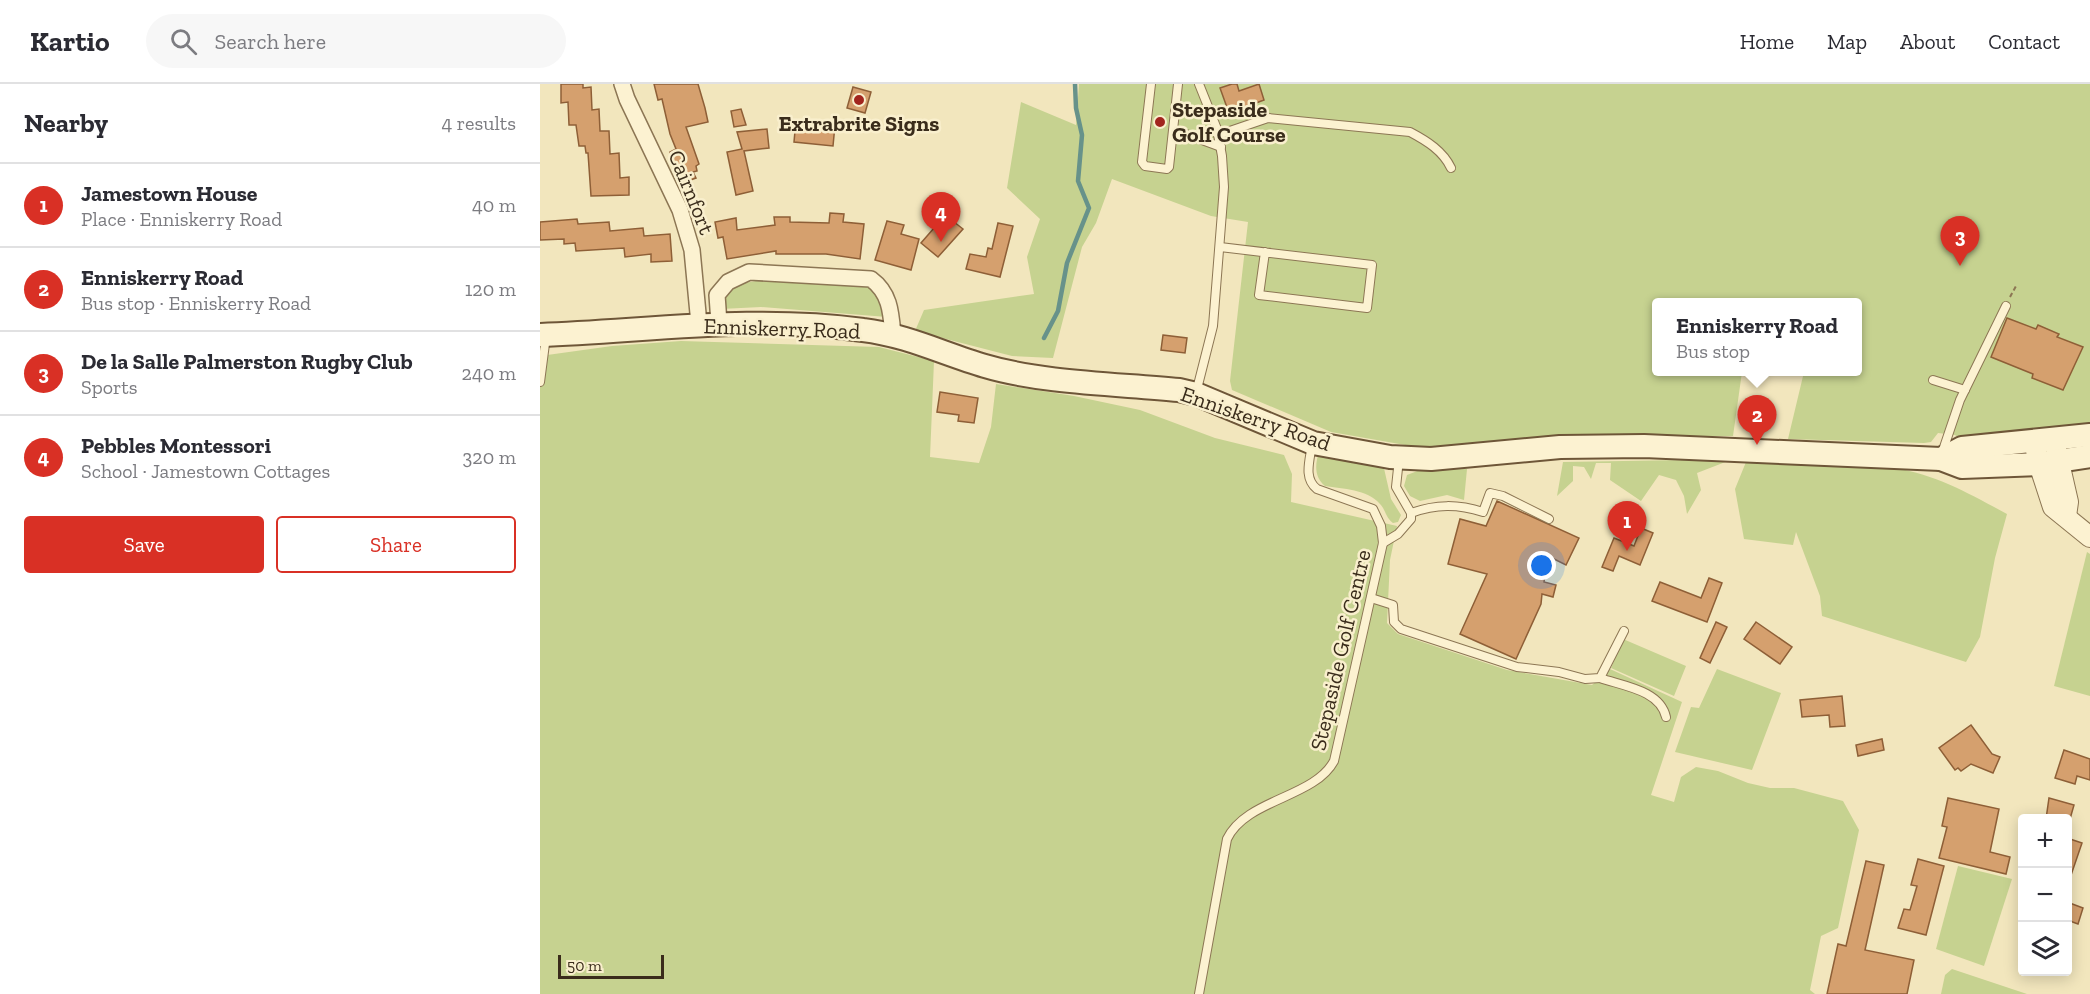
<!DOCTYPE html>
<meta charset="utf-8">
<style>
:root{--surface:#fff;--page:#f7f7f7;--text:#2b2b33;--muted:#7c7c81;--line:#e1e1e2;--accent:#d93025}
body{margin:0;font-family:"Zilla Slab",serif;background:var(--page);color:var(--text)}
.controls{position:absolute;right:18px;bottom:18px;display:grid;overflow:hidden;border-radius:6px;box-shadow:0 3px 15px #0003}
.controls button{width:54px;height:54px;display:grid;place-items:center;padding:0;border:0;border-bottom:2px solid var(--line);background:var(--surface);color:var(--text);font:30px sans-serif}
.scale{position:absolute;left:18px;bottom:15px;width:106px;box-sizing:border-box;padding-left:6px;border:3px solid #3a2c1b;border-top:0;font-size:16px;line-height:21px;white-space:nowrap;color:#3a2c1b;-webkit-text-stroke:4px #f9efcd;paint-order:stroke}
.you{position:absolute;left:1002px;top:482px;width:21px;height:21px;margin:-15px;border:4px solid #fff;border-radius:50%;background:#1a73e8;box-shadow:0 0 0 9px #1a73e833}
.badge{display:grid;place-items:center;width:39px;height:39px;border-radius:50%;background:var(--accent);color:#fff;font-size:20px;font-weight:700}
.pin{position:absolute;translate:-50% -50px;filter:drop-shadow(0 2px 3px #0008)}
.pin::after{content:'';position:absolute;top:32px;width:21px;height:18px;background:inherit;clip-path:polygon(0 0,100% 0,50% 100%)}
.popup{position:absolute;left:1112px;top:214px;width:210px;height:78px;box-sizing:border-box;display:grid;place-content:center;border-radius:6px;background:var(--surface);filter:drop-shadow(0 2px 4px #0005);font-size:20px;white-space:nowrap;color:var(--muted)}
.popup b{font-size:22px;color:var(--text)}
.popup::after{content:'';position:absolute;left:50%;top:100%;margin-left:-12px;border:12px solid transparent;border-top-color:var(--surface)}
.list{margin:0;padding:0;list-style:none}
h2{display:flex;justify-content:space-between;align-items:center;height:78px;margin:0;padding:0 24px;font-size:26px}
h2 small{font-size:20px;font-weight:400;color:var(--muted)}
.list li{display:grid;grid-template-columns:39px 1fr auto;gap:18px;align-items:center;box-sizing:border-box;height:84px;padding:0 24px;border-top:2px solid var(--line)}
.list b{display:block;font-size:22px;white-space:nowrap}
.list p{margin:0;font-size:20px;white-space:nowrap;color:var(--muted)}
.list em{font-size:20px;font-style:normal;color:var(--muted)}
.actions{display:flex;gap:12px;padding:18px 24px}
.actions a{flex:1;padding:14px 0;border:2px solid var(--accent);border-radius:6px;text-align:center;font-size:21px;color:var(--accent)}
.actions .main{background:var(--accent);color:#fff}
.icon{flex:none;width:33px;height:33px;fill:none;stroke:currentColor;stroke-width:2;stroke-linecap:round;stroke-linejoin:round}
.map{position:relative;flex:none;width:1550px;height:910px;overflow:hidden}
header{display:flex;align-items:center;gap:36px;box-sizing:border-box;height:84px;padding:0 30px;background:var(--surface);border-bottom:2px solid var(--line)}
header strong{font-size:28px}
nav{display:flex;gap:33px;margin-inline-start:auto;font-size:21px}
.search{width:420px;height:54px;background:var(--page);display:flex;align-items:center;gap:15px;box-sizing:border-box;padding:0 21px;border-radius:33px;color:var(--muted);font-size:22px}
main{display:flex}
aside{flex:1;background:var(--surface)}
.map>svg:first-child{display:block}
</style>
<header>
<strong>Kartio</strong>
<div class="search"><svg class="icon" aria-label="search" viewBox="0 0 24 24"><circle cx="10" cy="10" r="6"/><path d="M15 15l6 6"/></svg>Search here</div>
<nav><a>Home</a><a>Map</a><a>About</a><a>Contact</a></nav>
</header>
<main>
<aside>
<h2>Nearby<small>4 results</small></h2>
<ul class="list">
<li><span class="badge">1</span><div><b>Jamestown House</b><p>Place · Enniskerry Road</p></div><em>40 m</em></li>
<li><span class="badge">2</span><div><b>Enniskerry Road</b><p>Bus stop · Enniskerry Road</p></div><em>120 m</em></li>
<li><span class="badge">3</span><div><b>De la Salle Palmerston Rugby Club</b><p>Sports</p></div><em>240 m</em></li>
<li><span class="badge">4</span><div><b>Pebbles Montessori</b><p>School · Jamestown Cottages</p></div><em>320 m</em></li>
</ul>
<div class="actions"><a class="main">Save</a><a>Share</a></div>
</aside>
<div class="map">
<svg width="1550" height="910" viewBox="0 0 1550 910">
<rect width="100%" height="100%" fill="#f2e6bd"/>
<!-- green -->
<g fill="#c6d290">
<path d="M539,0h1011v341l-127,16 -8,-6 -17,-2 -7,9 -7,1 -136,-4 16,-67h54v-70h-202v70h86l-9,64h-190l-99,10h-33l-80,-14 -99,-42 -2,-9 18,-159 -37,-6 -99,-37 -16,44 -14,24 -29,111 -41,-2 -97,-25 9,-21 110,-16 -7,-37 13,-38 -33,-31 14,-86 55,23z"/>
<path d="M222,196l111,5 14,32 -126,-10 -40,2 3,-15 14,-10z"/>
<path d="M141,257l198,6 55,14 -4,96 49,6 12,-36 5,-43 78,12 66,14 75,28 69,17 8,19 -1,28 106,24 -7,34 -3,63 11,11 109,36 85,15 18,-16 72,33 -31,93 23,7 7,-25 15,-10 22,4 30,12 22,5h24l49,13 16,29 -21,98 -17,8 -11,54 5,4h-1275v-638l72,-10z"/>
<path d="M779,368l64,12 8,35 10,16 -3,7 -5,1c-8,-6 -7,-13 -13,-19 -13,-15 -37,-15 -55,-18 -11,-9 -10,-22 -6,-34z"/>
<path d="M1144,376l44,1 -31,12 4,17 -14,24 -3,-18 -8,-16 -17,-5 -18,26 -31,-21 1,-17h-15l-5,16 -7,-12 -11,-1v15l-16,15 6,-34z"/>
<path d="M1206,378l149,6c42,7 75,26 112,46l-12,44 -15,79 -14,25 -144,-46 -2,-20 -24,-64 -3,13 -49,-6 -9,-50z"/>
<path d="M927,385l-3,31 -17,-5 -27,6 -10,-5 -6,-10 3,-11 13,-5z"/>
<path d="M1547,468l3,2v142l-36,-10z"/>
<path d="M1083,555l63,27 -12,30 -63,-28z"/>
<path d="M1177,585l64,24 -29,77 -77,-18 16,-45 8,1z"/>
<path d="M1418,782l54,13 -28,87 -48,-17z"/>
<path d="M1412,885l75,25h-86l4,-19z"/>
</g>
<g fill="none" stroke-linecap="round" stroke-linejoin="round">
<!-- stream -->
<path stroke="#67928a" stroke-width="4.5" d="M504,254l14,-27 9,-48 22,-55 -11,-27 4,-46 -6,-27 -1,-24"/>
</g>
<!-- building -->
<g fill="#d5a06e" stroke="#8e5f37" stroke-width="1.5">
<path d="M21,0h22v4l8,-1 1,23 7,-1 1,22h9l1,23 9,-1 1,25 9,-1v18l-38,1 -3,-43h-2l-1,-7h-6l-3,-21h-7l-1,-23 -7,1z"/>
<path d="M114,0h44l7,24 3,14 -22,5 13,37 -3,2 1,5 -4,1 3,6 -14,5 -12,-31 6,-3 -6,-15 -8,-35 -4,1z"/>
<path d="M692,0h5l2,7 20,-7 5,16 -35,13 -9,-25z"/>
<path d="M313,3l18,5 -6,21 -18,-5z"/>
<path d="M201,25l5,16 -12,2 -3,-16z"/>
<path d="M256,36l39,5 -2,21 -39,-4z"/>
<path d="M227,45l2,19 -25,3 9,40 -17,4 -9,-43 15,-3 -5,-17z"/>
<path d="M290,129l14,1 -1,8 21,2 -4,35 -34,-5h-50v-3l-49,8 -4,-22 -5,1 -3,-16 21,-4 1,12 38,-5 -1,-8h16v5l39,1z"/>
<path d="M37,135l1,5 31,-2 1,9 33,-3 1,8 26,-2 2,27 -21,1v-8l-26,3 -1,-9 -48,3 -1,-8 -11,1v-5l-24,1v-18z"/>
<path d="M401,136l8,7 5,-5 9,7 -25,28 -17,-14z"/>
<path d="M347,137l17,4 -3,9 18,5 -8,31 -36,-10z"/>
<path d="M458,139l15,3 -13,51 -34,-8 4,-15 16,3 2,-9 4,1z"/>
<path d="M1467,234l29,11 2,-4 21,9 -2,3 26,10 -20,43 -31,-12 1,-4 -42,-17z"/>
<path d="M623,251l24,3 -2,15 -24,-3z"/>
<path d="M400,308l38,6 -4,25 -16,-2 1,-6 -22,-3z"/>
<path d="M957,417l82,37 -13,27 -18,-9 -4,26 12,3 -3,12 -11,-3 -1,10 -25,55 -56,-25 27,-60 -39,-10 12,-45 26,7z"/>
<path d="M1101,444l12,5 -13,32 -21,-9 -6,15 -11,-4 12,-29 20,8z"/>
<path d="M1169,494l13,5 -15,39 -55,-21 8,-19 41,16z"/>
<path d="M1176,538l11,5 -17,36 -10,-5z"/>
<path d="M1216,538l36,25 -12,17 -36,-25z"/>
<path d="M1302,612l3,30 -15,1 -1,-12 -27,2 -2,-17z"/>
<path d="M1431,641l21,29 8,3 -7,16 -22,-9 -10,7 -3,-3 -3,2 -16,-22z"/>
<path d="M1342,655l2,11 -26,6 -2,-11z"/>
<path d="M1524,666l26,9v21l-13,-4 -2,8 -20,-6z"/>
<path d="M1408,714l51,11 -9,43 20,5 -4,17 -67,-16 8,-31 -5,-1z"/>
<path d="M1509,714l25,7 -4,14h-24z"/>
<path d="M1527,754l15,5 -13,38 -2,-1z"/>
<path d="M1378,775l26,7 -18,69 -28,-7 6,-19 6,1 7,-24 -6,-1z"/>
<path d="M1326,777l18,4 -19,85 49,10 -7,34h-80l11,-50 8,2z"/>
<path d="M1527,818l16,6 -5,16 -11,-4z"/>
</g>
<g fill="none" stroke-linecap="round" stroke-linejoin="round">
<!-- service casing -->
<g stroke="#8c7654" stroke-width="10">
<g id="service">
<path d="M611,0l-9,78 3,4 22,3 2,-2 9,-83"/>
<path d="M635,46l46,17"/>
<path d="M678,51l50,-17 142,14c17,9 33,19 41,36"/>
<path d="M680,163l152,18 -5,43 -108,-13 6,-43"/>
<path d="M1393,296l32,10"/>
<path d="M0,298l6,-46"/>
<path d="M656,309l17,-67 11,-139 -2,-31 -5,-27 -18,-45"/>
<path d="M1402,369l18,-53 46,-94"/>
<path d="M871,429c25,-9 47,-9 72,-1l7,-19 13,3 46,23"/>
<path d="M843,459l15,-9 13,-15v-6l-15,-26 3,-28"/>
<path d="M831,514l22,7 1,17 7,7 116,38 42,5 26,7 15,-1 24,-47"/>
<path d="M1060,594c23,8 60,12 66,39"/>
<path d="M659,910l28,-155c19,-40 87,-41 107,-78l49,-218 -2,-17 -8,-17 -56,-20c-14,-11 -7,-29 -5,-45"/>
</g>
</g>
<!-- minor casing -->
<g stroke="#8c7654" stroke-width="18">
<g id="minor">
<path d="M82,0l5,15 53,111 12,40 7,74"/>
<path d="M179,239l-2,-28 11,-13 21,-10 122,7c19,14 20,33 22,56"/>
</g>
</g>
<!-- tertiary casing -->
<g stroke="#8c7654" stroke-width="22">
<g id="tertiary">
<path d="M1494,357l5,23 14,43 37,30"/>
<path d="M1515,361l13,57 -2,14"/>
</g>
</g>
<!-- secondary casing -->
<g stroke="#6e5638" stroke-width="26">
<g id="secondary">
<path d="M0,251c108,-4 215,-20 323,-5 43,5 81,24 122,36 57,17 134,18 194,24l17,4 117,49 77,14 41,2 129,-12 84,-1 297,13 21,8 77,-3 51,-8"/>
<path d="M1401,375l21,-11 128,-13"/>
</g>
</g>
<!-- path -->
<path stroke="#8c7654" stroke-width="2" stroke-dasharray="4.5 3" stroke-linecap="butt" d="M1470,213l6,-11"/>
<!-- service -->
<use href="#service" stroke="#fcf2d1" stroke-width="8"/>
<!-- minor -->
<use href="#minor" stroke="#fcf2d1" stroke-width="15"/>
<!-- tertiary -->
<use href="#tertiary" stroke="#fcf2d1" stroke-width="20"/>
<!-- secondary -->
<use href="#secondary" stroke="#fcf2d1" stroke-width="22"/>
</g>
<!-- markers -->
<g fill="#a2251e" stroke="#f9efcd" stroke-width="2">
<circle cx="319" cy="16" r="6"/>
<circle cx="620" cy="38" r="6"/>
</g>
<g text-anchor="middle" stroke-width="5" stroke-linejoin="round" paint-order="stroke">
<!-- poi labels -->
<g font-size="22" font-weight="bold" fill="#3a2c1b" stroke="#f9efcd" text-anchor="start">
<text x="632" y="33">Stepaside<tspan x="632" dy="25">Golf Course</tspan></text>
<text x="319" y="47" text-anchor="middle">Extrabrite Signs</text>
</g>
<!-- street labels -->
<g font-size="22" fill="#3a2c1b" stroke="#f9efcd">
<text transform="translate(152 108) rotate(68)" y="8">Cairnfort</text>
<text transform="translate(242 244) rotate(2)" y="8">Enniskerry Road</text>
<text transform="translate(716 334) rotate(19)" y="8">Enniskerry Road</text>
<text transform="translate(800 566) rotate(-77)" y="8">Stepaside Golf Centre</text>
</g>
</g>
</svg>
<div class="controls">
<button>+</button>
<button>−</button>
<button><svg class="icon" aria-label="layers" viewBox="0 0 24 24"><path d="M12 4l9 5-9 5-9-5zM3 14l9 5 9-5"/></svg></button>
</div>
<div class="scale">50 m</div>
<div class="you"></div>
<div class="pin badge" style="left:1087px;top:467px">1</div>
<div class="pin badge" style="left:1217px;top:361px">2</div>
<div class="popup"><b>Enniskerry Road</b>Bus stop</div>
<div class="pin badge" style="left:1420px;top:182px">3</div>
<div class="pin badge" style="left:401px;top:158px">4</div>
</div>
</main>
